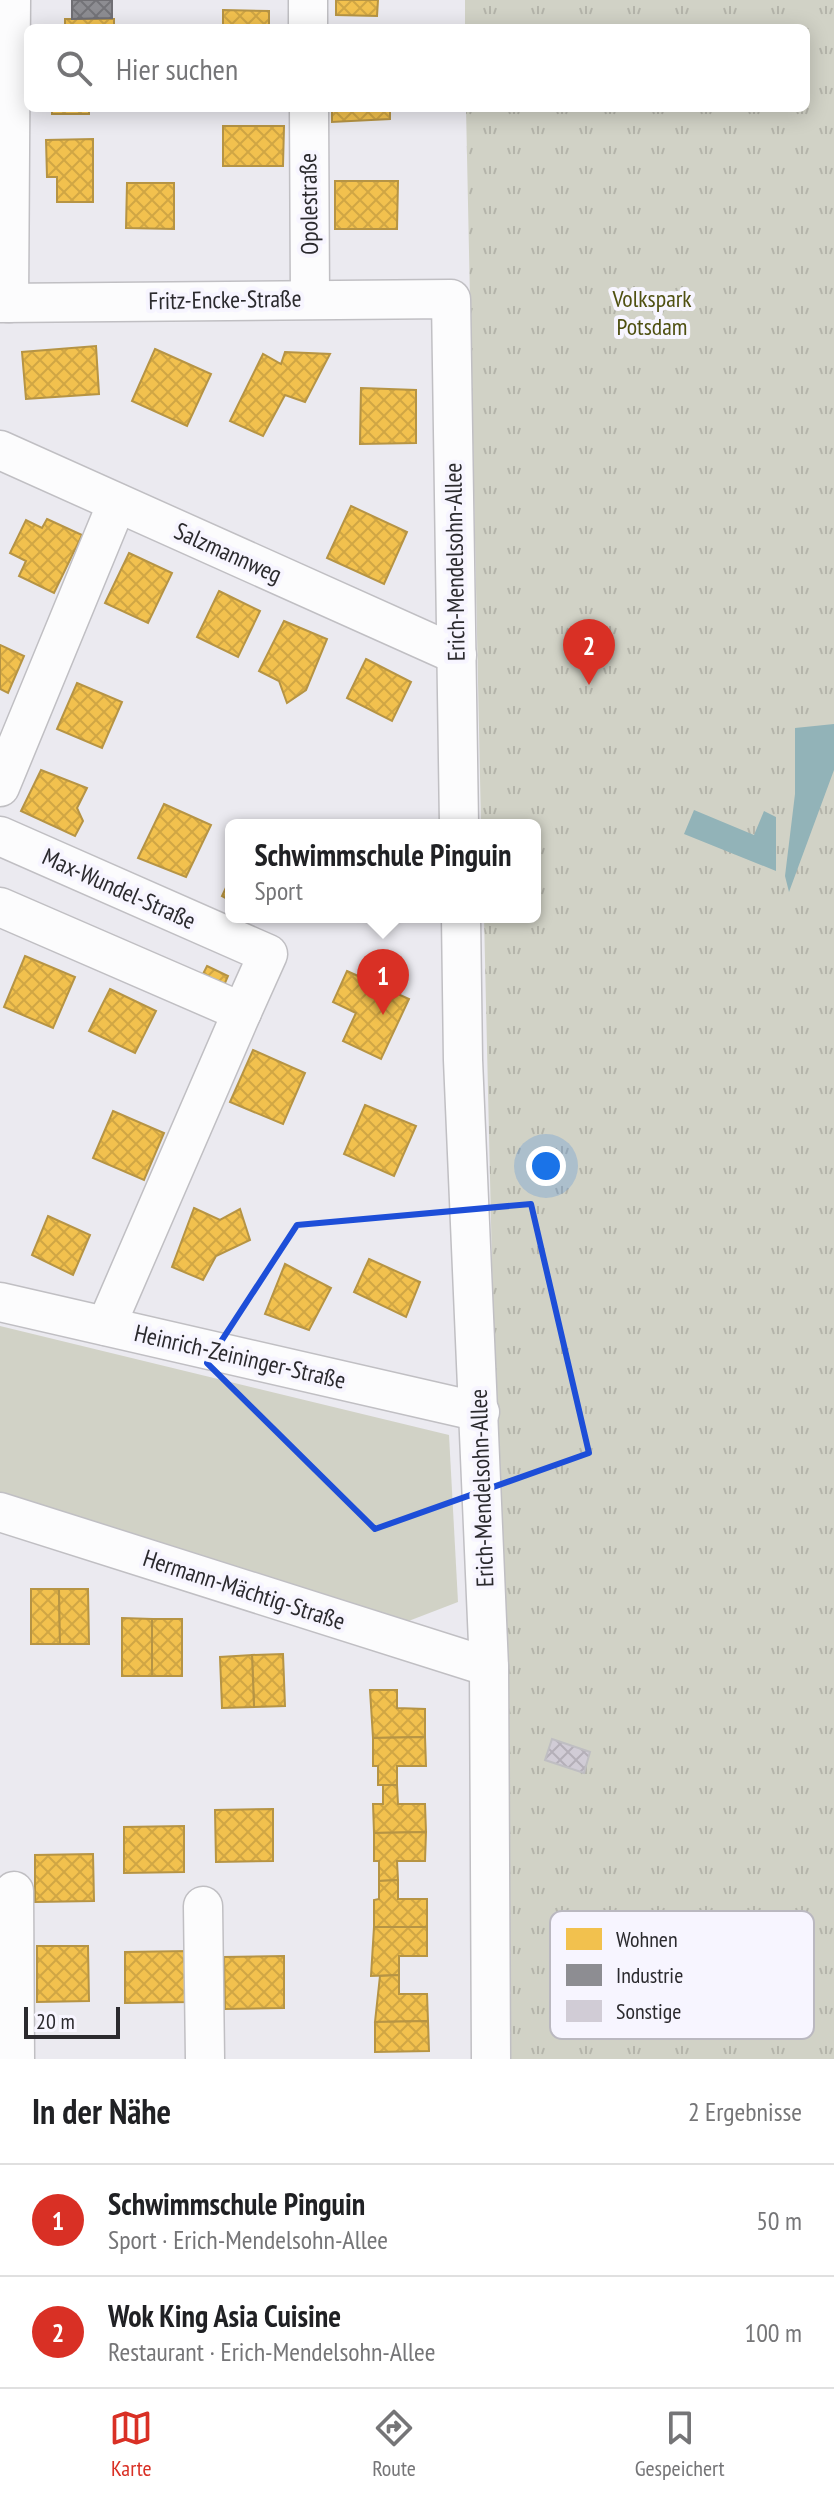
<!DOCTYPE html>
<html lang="de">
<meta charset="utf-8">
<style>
:root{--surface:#fff;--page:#f2f2f2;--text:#202124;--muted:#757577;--line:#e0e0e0;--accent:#d93025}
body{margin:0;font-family:"PT Sans Narrow",sans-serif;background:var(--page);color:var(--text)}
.scale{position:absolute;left:24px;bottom:20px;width:96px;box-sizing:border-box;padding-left:8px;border:4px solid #2b2a2e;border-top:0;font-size:22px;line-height:28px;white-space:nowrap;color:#2b2a2e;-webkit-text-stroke:6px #f7f5ff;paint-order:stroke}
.you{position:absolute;left:546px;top:1166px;width:28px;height:28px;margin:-20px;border:6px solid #fff;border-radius:50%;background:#1a73e8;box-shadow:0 0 0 12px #1a73e833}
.badge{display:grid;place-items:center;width:52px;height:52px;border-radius:50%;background:var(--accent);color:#fff;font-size:26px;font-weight:700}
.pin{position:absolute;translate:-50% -66px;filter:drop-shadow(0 2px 4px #0008)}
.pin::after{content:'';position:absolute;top:42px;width:28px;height:24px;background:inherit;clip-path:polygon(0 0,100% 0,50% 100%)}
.popup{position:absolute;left:225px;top:819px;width:316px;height:104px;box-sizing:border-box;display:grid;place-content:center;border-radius:12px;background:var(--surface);filter:drop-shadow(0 2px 6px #0005);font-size:26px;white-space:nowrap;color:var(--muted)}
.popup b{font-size:30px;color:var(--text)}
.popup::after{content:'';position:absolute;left:50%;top:100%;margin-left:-16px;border:16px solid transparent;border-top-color:var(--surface)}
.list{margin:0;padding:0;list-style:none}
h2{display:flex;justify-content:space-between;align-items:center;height:104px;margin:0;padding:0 32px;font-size:34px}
h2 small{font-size:26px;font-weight:400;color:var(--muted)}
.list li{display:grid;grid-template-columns:52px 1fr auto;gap:24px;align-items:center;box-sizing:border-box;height:112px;padding:0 32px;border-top:2px solid var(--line)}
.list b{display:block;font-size:30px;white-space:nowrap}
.list p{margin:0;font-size:26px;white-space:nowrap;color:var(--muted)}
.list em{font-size:26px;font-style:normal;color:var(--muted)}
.icon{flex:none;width:44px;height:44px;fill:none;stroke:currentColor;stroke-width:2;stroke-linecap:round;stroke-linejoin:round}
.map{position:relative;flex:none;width:834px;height:2059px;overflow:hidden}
.search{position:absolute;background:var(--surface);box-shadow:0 4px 20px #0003;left:24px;right:24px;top:24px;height:88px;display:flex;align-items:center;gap:20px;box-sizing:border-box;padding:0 28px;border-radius:12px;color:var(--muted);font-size:30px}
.sheet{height:328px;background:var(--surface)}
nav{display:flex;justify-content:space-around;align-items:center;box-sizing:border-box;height:112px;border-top:2px solid var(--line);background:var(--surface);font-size:22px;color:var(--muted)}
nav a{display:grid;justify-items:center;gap:4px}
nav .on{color:var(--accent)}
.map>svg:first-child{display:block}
</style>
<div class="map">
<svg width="834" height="2059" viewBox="0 0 834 2059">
<defs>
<pattern id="park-tufts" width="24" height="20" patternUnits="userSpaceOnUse" patternTransform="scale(2)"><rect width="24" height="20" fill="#d1d2c6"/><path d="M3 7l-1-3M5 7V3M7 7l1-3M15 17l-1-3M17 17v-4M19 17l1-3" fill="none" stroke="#b4b4aa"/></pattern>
<pattern id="homes-cross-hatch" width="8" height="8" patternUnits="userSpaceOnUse" patternTransform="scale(2)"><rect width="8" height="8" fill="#f2c14e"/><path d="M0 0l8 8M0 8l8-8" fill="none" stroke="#d0a644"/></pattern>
<pattern id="industry-cross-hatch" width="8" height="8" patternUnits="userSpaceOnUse" patternTransform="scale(2)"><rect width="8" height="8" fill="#8d8d92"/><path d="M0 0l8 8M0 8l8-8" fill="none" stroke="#737378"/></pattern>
<pattern id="building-cross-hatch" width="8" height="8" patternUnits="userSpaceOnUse" patternTransform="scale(2)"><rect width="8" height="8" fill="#d1ccd6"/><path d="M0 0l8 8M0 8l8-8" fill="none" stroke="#b4afb8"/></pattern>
</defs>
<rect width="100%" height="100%" fill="#ebeaf0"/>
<!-- grass -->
<path fill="#d1d2c6" d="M0,1326l449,109 9,167 -52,20 -406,-128z"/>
<!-- park -->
<path fill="url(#park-tufts)" d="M465,0h369v2059h-330l-4,-446 -16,-696h51v-92h-54l-15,-717h340v-80h-341z"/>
<!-- water -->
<g fill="#92b3b8">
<path d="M834,724v46l-45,122 -4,-16 10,-82v-66z"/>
<path d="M694,810l60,25 10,-24 12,6v54l-92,-37z"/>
</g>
<!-- homes -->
<g fill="url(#homes-cross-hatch)" stroke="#b69444" stroke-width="2">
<path d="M336,0h42l-1,16 -41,-1z"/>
<path d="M223,10l46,1v17h-46z"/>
<rect x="65" y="19" width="49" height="9"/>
<rect x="52" y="108" width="37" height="6"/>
<path d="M332,108h58v11l-58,3z"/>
<path d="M223,126h61l-1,40h-60z"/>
<path d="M93,139v63h-36v-25h-10l-1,-37z"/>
<path d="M335,181h63l-1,48h-62z"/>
<path d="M127,183h47v46l-48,-1z"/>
<path d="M96,346l3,48 -73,5 -4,-47z"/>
<path d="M155,349l56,25 -24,52 -55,-25z"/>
<path d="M285,352l45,2 -25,48 -20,-7 -22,41 -33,-15 33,-67 18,10z"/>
<path d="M361,388l55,2v53l-56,1z"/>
<path d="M351,506l56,26 -23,52 -57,-26z"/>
<path d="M47,519l35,16 -28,58 -35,-17 7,-15 -16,-8 16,-33 16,8z"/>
<path d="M129,553l43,20 -24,50 -43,-20z"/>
<path d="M219,591l41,20 -22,46 -41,-20z"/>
<path d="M284,621l43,18 -21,51 -19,13 -8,-22 -20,-10z"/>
<path d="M0,645l24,11 -16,37 -8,-4z"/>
<path d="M366,659l45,23 -19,39 -45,-23z"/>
<path d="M77,683l45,19 -20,46 -45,-19z"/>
<path d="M41,770l46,18 -10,20 6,13 -8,15 -54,-25z"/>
<path d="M164,804l47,21 -25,52 -48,-19z"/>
<path d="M231,877v24l-9,-5z"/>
<path d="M25,956l50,21 -22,51 -49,-21z"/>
<path d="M207,966l21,10 -6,14 -22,-10z"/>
<path d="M347,971l62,28 -28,60 -38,-18 13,-28 -23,-11z"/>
<path d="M110,989l46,22 -21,42 -46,-22z"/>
<path d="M253,1050l52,23 -22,51 -53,-22z"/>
<path d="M365,1105l51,21 -22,50 -50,-22z"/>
<path d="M113,1111l51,22 -20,47 -51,-22z"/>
<path d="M194,1208l26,12 20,-11 10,31 -34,16 -13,24 -31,-13z"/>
<path d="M48,1216l42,19 -17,40 -41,-20z"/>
<path d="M369,1259l51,23 -14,35 -52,-25z"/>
<path d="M285,1264l46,24 -22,42 -44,-16z"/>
<path d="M31,1589h28l1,55h-29z"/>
<path d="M59,1589h29l1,55h-29z"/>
<path d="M122,1618l30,1v57h-30z"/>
<rect x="152" y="1619" width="30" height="57"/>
<path d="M283,1654l2,52 -31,1 -2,-52z"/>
<path d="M252,1655l2,52 -32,1 -2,-51z"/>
<path d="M370,1690h27v18l28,1v28l-52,1z"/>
<path d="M425,1737l1,29h-29v19h-19v-19h-5v-28z"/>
<path d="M383,1785h14l1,19h27l1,28 -52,1 -1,-29h10z"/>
<path d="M273,1809v52l-57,1 -1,-52z"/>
<path d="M184,1826v46l-60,1v-46z"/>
<path d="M426,1832l-1,29h-28l1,19 -19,1v-20h-5v-28z"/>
<path d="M93,1854l1,47 -59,1v-47z"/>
<path d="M398,1880v19h29v28h-53v-27l5,-1v-18z"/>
<path d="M374,1927h53v29h-28v19l-28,1z"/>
<path d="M37,1946h51l1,55 -52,1z"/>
<path d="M190,1951l1,51 -66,1v-51z"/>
<path d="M284,1956v52l-59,1 -1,-52z"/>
<path d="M399,1975v19h28l1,27 -53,1 5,-46z"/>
<path d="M428,2021l1,30 -54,1v-30z"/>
</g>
<!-- industry -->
<path fill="url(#industry-cross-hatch)" stroke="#706f74" stroke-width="2" d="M72,0h40v18l-40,1z"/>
<!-- building -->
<path fill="url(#building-cross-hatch)" stroke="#bfbec2" stroke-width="2" d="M552,1739l38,13 -6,21 -39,-13z"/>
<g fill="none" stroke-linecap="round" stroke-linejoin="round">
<!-- minor casing -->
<g stroke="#c0bfc3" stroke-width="41">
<g id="minor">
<path d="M308,0v28"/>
<path d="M309,108l1,191"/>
<path d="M0,303l451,-4 8,526"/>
<path d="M9,303l2,-303"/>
<path d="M0,450l457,205"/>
<path d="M0,787l117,-284"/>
<path d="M0,836l268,118 -26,58"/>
<path d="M0,907l242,105 -136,314"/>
<path d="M461,917l2,143 26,607 2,392"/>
<path d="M0,1302l480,110"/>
<path d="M0,1512l489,155"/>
<path d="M14,1891l1,168"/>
<path d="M203,1906l2,153"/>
</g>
</g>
<!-- minor -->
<use href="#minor" stroke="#fcfcfd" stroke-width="38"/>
</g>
<!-- marked area -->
<path fill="none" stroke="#1d4ed8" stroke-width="6" stroke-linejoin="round" d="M531,1204l58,249 -214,76 -168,-166 90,-138z"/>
<g text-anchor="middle" stroke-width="8" stroke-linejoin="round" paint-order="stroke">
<!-- street labels -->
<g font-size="24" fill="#2b2a2e" stroke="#f7f5ff">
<text transform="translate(309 204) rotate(-91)" y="8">Opolestraße</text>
<text transform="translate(225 300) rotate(-1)" y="8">Fritz-Encke-Straße</text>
<text transform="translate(228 553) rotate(24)" y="8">Salzmannweg</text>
<text transform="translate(455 562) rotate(-91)" y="8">Erich-Mendelsohn-Allee</text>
<text transform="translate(119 889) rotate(24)" y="8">Max-Wundel-Straße</text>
<text transform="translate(240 1357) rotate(13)" y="8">Heinrich-Zeininger-Straße</text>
<text transform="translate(482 1488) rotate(-92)" y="8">Erich-Mendelsohn-Allee</text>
<text transform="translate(244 1590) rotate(18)" y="8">Hermann-Mächtig-Straße</text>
</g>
<!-- park labels -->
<g font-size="24" fill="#4f5011" stroke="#f7f5ff">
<text x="652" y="307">Volkspark<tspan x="652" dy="28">Potsdam</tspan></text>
</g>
</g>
<!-- legend -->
<rect x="550" y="1911" width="264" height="128" rx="12" fill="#f7f5ff" stroke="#bab8c0" stroke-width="2"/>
<rect x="566" y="1928" width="36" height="22" fill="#f2c14e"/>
<rect x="566" y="1964" width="36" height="22" fill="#8d8d92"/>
<rect x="566" y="2000" width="36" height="22" fill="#d1ccd6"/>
<g font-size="22" fill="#2b2a2e">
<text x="616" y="1947">Wohnen</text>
<text x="616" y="1983">Industrie</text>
<text x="616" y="2019">Sonstige</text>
</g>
</svg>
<div class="scale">20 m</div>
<div class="you"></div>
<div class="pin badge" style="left:383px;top:1015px">1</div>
<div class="popup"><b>Schwimmschule Pinguin</b>Sport</div>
<div class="pin badge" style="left:589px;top:685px">2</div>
<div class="search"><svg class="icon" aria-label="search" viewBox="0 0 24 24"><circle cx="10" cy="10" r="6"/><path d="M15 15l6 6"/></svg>Hier suchen</div>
</div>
<section class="sheet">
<h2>In der Nähe<small>2 Ergebnisse</small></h2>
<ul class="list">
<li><span class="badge">1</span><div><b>Schwimmschule Pinguin</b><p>Sport · Erich-Mendelsohn-Allee</p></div><em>50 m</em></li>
<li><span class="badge">2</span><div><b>Wok King Asia Cuisine</b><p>Restaurant · Erich-Mendelsohn-Allee</p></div><em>100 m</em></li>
</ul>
</section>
<nav>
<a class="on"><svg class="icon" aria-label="map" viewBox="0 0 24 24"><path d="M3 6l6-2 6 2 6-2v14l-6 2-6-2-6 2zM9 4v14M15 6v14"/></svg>Karte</a>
<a><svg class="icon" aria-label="directions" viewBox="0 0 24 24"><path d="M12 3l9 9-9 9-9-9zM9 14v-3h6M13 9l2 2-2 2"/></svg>Route</a>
<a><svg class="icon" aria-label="saved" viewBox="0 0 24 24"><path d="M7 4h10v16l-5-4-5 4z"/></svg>Gespeichert</a>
</nav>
